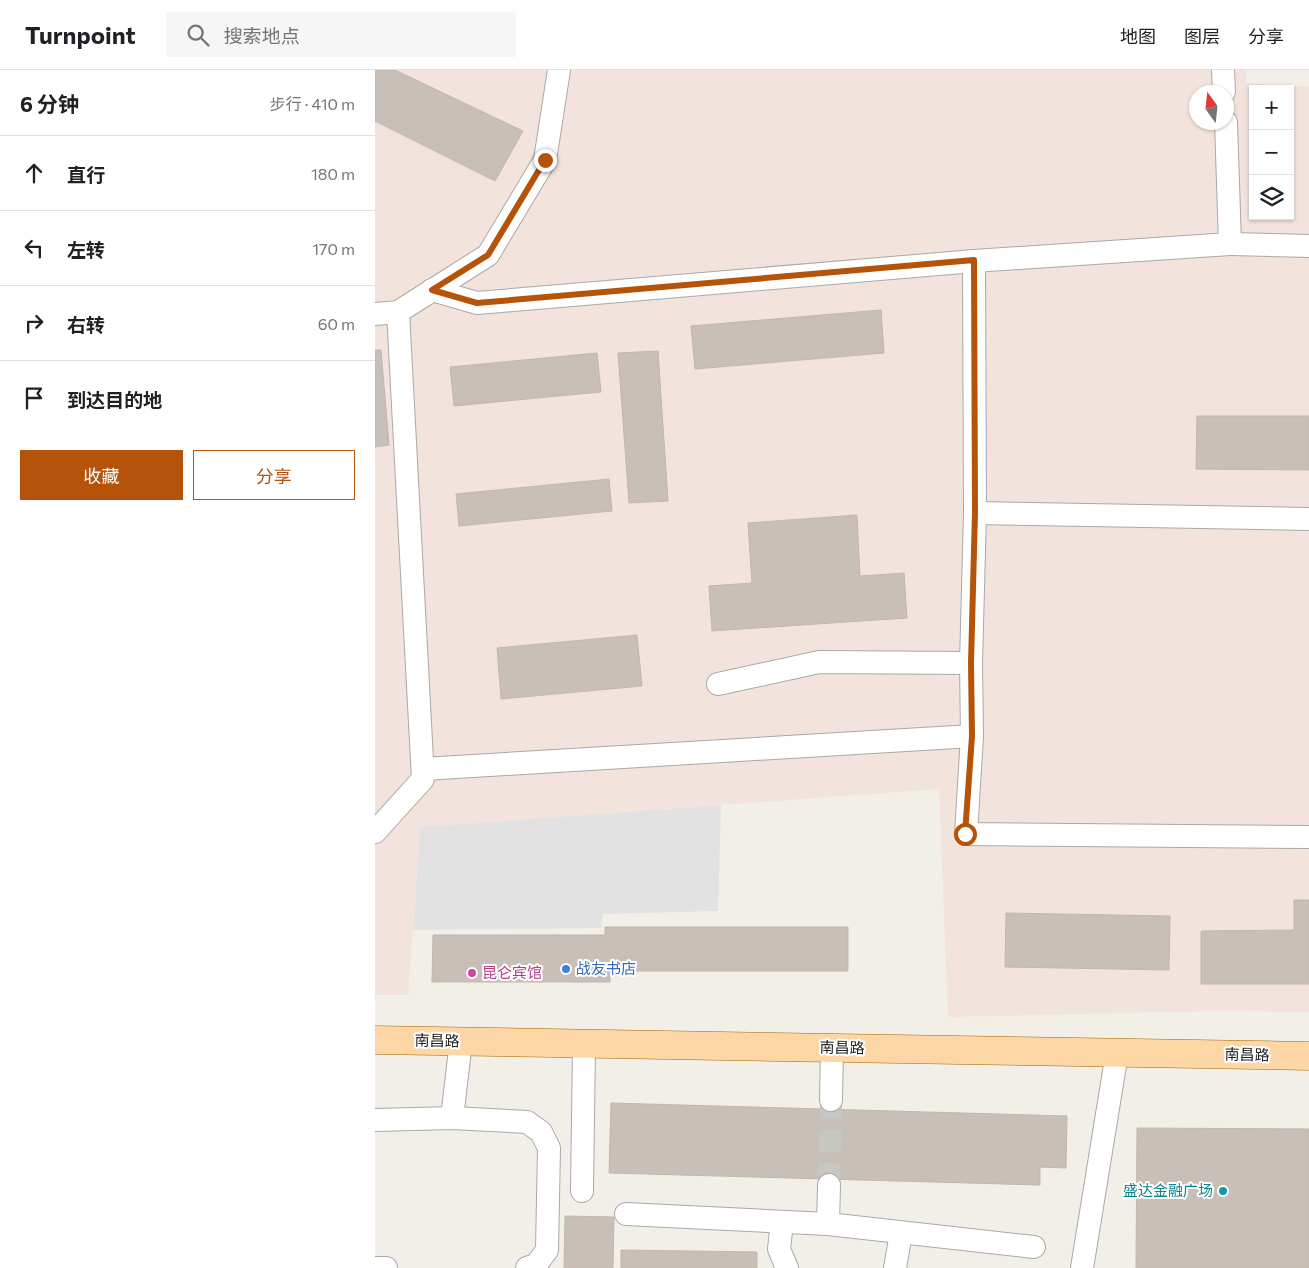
<!DOCTYPE html>
<html lang="zh">
<meta charset="utf-8">
<style>
:root{--surface:#fff;--page:#f6f6f6;--text:#202124;--muted:#757577;--line:#e0e0e0;--accent:#b45309}
body{margin:0;font-family:Commissioner,"Noto Sans SC",sans-serif;background:var(--page);color:var(--text)}
.controls{position:absolute;right:15px;top:15px;display:grid;overflow:hidden;border-radius:0px;box-shadow:0 1px 4px #0004}
.controls button{width:45px;height:45px;display:grid;place-items:center;padding:0;border:0;border-bottom:1px solid var(--line);background:var(--surface);color:var(--text);font:25px sans-serif}
.compass{position:absolute;left:814px;top:15px;width:45px;height:45px;border-radius:50%;background:var(--surface);box-shadow:0 1px 4px #0004;rotate:345deg}
.stop{position:absolute;width:15px;height:15px;margin:-11px;border:4px solid #b45309;border-radius:50%;background:#fff}
.stop.end{background:#b45309;border-color:#fff;box-shadow:0 1px 5px #0008}
.list{margin:0;padding:0;list-style:none}
h2{display:flex;justify-content:space-between;align-items:center;height:65px;margin:0;padding:0 20px;font-size:21px}
h2 small{font-size:16px;font-weight:400;color:var(--muted)}
.list li{display:grid;grid-template-columns:32px 1fr auto;gap:15px;align-items:center;box-sizing:border-box;height:75px;padding:0 20px;border-top:1px solid var(--line)}
.list b{display:block;font-size:19px;white-space:nowrap}
.list em{font-size:16px;font-style:normal;color:var(--muted)}
.actions{display:flex;gap:10px;padding:15px 20px}
.actions a{flex:1;padding:11px 0;border:1px solid var(--accent);border-radius:0px;text-align:center;font-size:18px;color:var(--accent)}
.actions .main{background:var(--accent);color:#fff}
.icon{flex:none;width:28px;height:28px;fill:none;stroke:currentColor;stroke-width:2;stroke-linecap:round;stroke-linejoin:round}
.map{position:relative;flex:none;width:934px;height:1198px;overflow:hidden}
header{display:flex;align-items:center;gap:30px;box-sizing:border-box;height:70px;padding:0 25px;background:var(--surface);border-bottom:1px solid var(--line)}
header strong{font-size:24px}
nav{display:flex;gap:28px;margin-inline-start:auto;font-size:18px}
.search{width:350px;height:45px;background:var(--page);display:flex;align-items:center;gap:12px;box-sizing:border-box;padding:0 18px;border-radius:0px;color:var(--muted);font-size:19px}
main{display:flex}
aside{flex:1;background:var(--surface)}
.map>svg:first-child{display:block}
</style>
<header>
<strong>Turnpoint</strong>
<div class="search"><svg class="icon" aria-label="search" viewBox="0 0 24 24"><circle cx="10" cy="10" r="6"/><path d="M15 15l6 6"/></svg>搜索地点</div>
<nav><a>地图</a><a>图层</a><a>分享</a></nav>
</header>
<main>
<aside>
<h2>6 分钟<small>步行 · 410 m</small></h2>
<ul class="list">
<li><svg class="icon" aria-label="ahead" viewBox="0 0 24 24"><path d="M12 20V5M6 11l6-6 6 6"/></svg><div><b>直行</b></div><em>180 m</em></li>
<li><svg class="icon" aria-label="left" viewBox="0 0 24 24"><path d="M17 20v-9H6M10 6l-5 5 5 5"/></svg><div><b>左转</b></div><em>170 m</em></li>
<li><svg class="icon" aria-label="right" viewBox="0 0 24 24"><path d="M7 20v-9h11M14 6l5 5-5 5"/></svg><div><b>右转</b></div><em>60 m</em></li>
<li><svg class="icon" aria-label="arrive" viewBox="0 0 24 24"><path d="M6 21V4h12l-3 4 3 4H6"/></svg><div><b>到达目的地</b></div></li>
</ul>
<div class="actions"><a class="main">收藏</a><a>分享</a></div>
</aside>
<div class="map">
<svg width="934" height="1198" viewBox="0 0 934 1198">
<rect width="100%" height="100%" fill="#f2efe9"/>
<!-- military -->
<path fill="#f3e3dd" fill-rule="evenodd" d="M0,0h871v13l63,4v925l-95,-1 -266,6 -9,-228 -519,38 -12,168h-33zM878,19h37v127h-37zM822,22h30v30h-30z"/>
<!-- parking -->
<path fill="#e2e2e2" d="M346,735l-3,106 -115,3 -2,14 -188,2 7,-103z"/>
<!-- building -->
<g fill="#c7bfb8" stroke="#c4b6ab">
<path d="M0,0h20l128,61 -28,50 -120,-60z"/>
<path d="M506,240l3,43 -189,16 -4,-43z"/>
<path d="M0,280h6l8,95 -14,2z"/>
<path d="M283,281l10,150 -39,2 -11,-150z"/>
<path d="M222,283l4,39 -147,14 -4,-39z"/>
<path d="M822,346h112v54l-113,-1z"/>
<path d="M234,409l3,32 -153,15 -3,-32z"/>
<path d="M482,445l3,61 44,-3 3,45 -195,13 -3,-45 43,-3 -4,-60z"/>
<path d="M262,565l5,51 -141,13 -4,-51z"/>
<path d="M919,830h15v84h-108v-53l93,-1z"/>
<path d="M631,843l164,3 -1,54 -164,-3z"/>
<path d="M230,857h243v44h-238v11h-178l1,-47h172z"/>
<path d="M236,1033l456,13 -1,52 -26,-1v18l-431,-12z"/>
<path d="M762,1058l172,1v139h-173z"/>
<path d="M190,1146l49,1 -1,51h-49z"/>
<path d="M246,1180l136,2v16h-136z"/>
</g>
<g fill="none" stroke-linecap="round" stroke-linejoin="round">
<!-- minor-tunnel -->
<path stroke="#c8c6c1" stroke-width="22" stroke-dasharray="22 11" stroke-linecap="butt" d="M454,1115l2,-85"/>
<!-- minor casing -->
<g stroke="#a9a9a9" stroke-width="24">
<g id="minor">
<path d="M848,0l1,22"/>
<path d="M855,174l79,2"/>
<path d="M57,220l45,13 497,-42 256,-17 -4,-122"/>
<path d="M0,244l23,-2 90,-57 57,-95 14,-90"/>
<path d="M600,443l334,6"/>
<path d="M343,614l101,-22 152,1"/>
<path d="M597,666l-6,98 343,3"/>
<path d="M48,699l549,-33 -1,-73 4,-150 -1,-252"/>
<path d="M0,762l48,-53 -25,-467"/>
<path d="M456,1030l1,-52"/>
<path d="M77,1048l9,-77"/>
<path d="M0,1050l77,-2 75,4 14,10 8,16 -2,102 -11,15 -9,3"/>
<path d="M207,1121l2,-147"/>
<path d="M251,1144l202,10 206,23"/>
<path d="M407,1152l-3,27 8,19"/>
<path d="M453,1154l1,-39"/>
<path d="M0,1198h11"/>
<path d="M520,1198l6,-35"/>
<path d="M707,1198l35,-215"/>
</g>
</g>
<!-- major casing -->
<g stroke="#a06b00" stroke-width="29">
<path id="major" d="M0,970l934,16"/>
</g>
<!-- minor -->
<use href="#minor" stroke="#fff" stroke-width="22"/>
<!-- major -->
<use href="#major" stroke="#fcd6a4" stroke-width="28"/>
</g>
<g fill="none" stroke-linecap="round" stroke-linejoin="round">
<!-- route -->
<path stroke="#b45309" stroke-width="6" d="M170,90l-57,95 -56,35 45,13 497,-43 1,253 -4,150 1,73 -7,98"/>
</g>
<!-- markers -->
<circle fill="#3f7fe0" stroke="#fff" stroke-width="2" cx="191" cy="899" r="5"/>
<circle fill="#d1479c" stroke="#fff" stroke-width="2" cx="97" cy="903" r="5"/>
<circle fill="#0f9aa8" stroke="#fff" stroke-width="2" cx="848" cy="1121" r="5"/>
<g text-anchor="middle" stroke-width="4" stroke-linejoin="round" paint-order="stroke">
<!-- shop labels -->
<g font-size="15" fill="#366cbe" stroke="#fff" text-anchor="start">
<text x="201" y="904">战友书店</text>
</g>
<!-- hotel labels -->
<g font-size="15" fill="#b23c85" stroke="#fff" text-anchor="start">
<text x="107" y="908">昆仑宾馆</text>
</g>
<!-- street labels -->
<g font-size="15" fill="#222" stroke="#fff">
<text transform="translate(62 971) rotate(1)" y="5">南昌路</text>
<text transform="translate(467 978) rotate(1)" y="5">南昌路</text>
<text transform="translate(872 985) rotate(1)" y="5">南昌路</text>
</g>
<!-- culture labels -->
<g font-size="15" fill="#0d838f" stroke="#fff" text-anchor="end">
<text x="838" y="1126">盛达金融广场</text>
</g>
</g>
</svg>
<div class="controls">
<button>+</button>
<button>−</button>
<button><svg class="icon" aria-label="layers" viewBox="0 0 24 24"><path d="M12 4l9 5-9 5-9-5zM3 14l9 5 9-5"/></svg></button>
</div>
<svg class="compass" viewBox="-18 -18 36 36"><path d="M0-13l5 13h-10z" fill="#e53935"/><path d="M0 13l5-13h-10z" fill="#757577"/></svg>
<div class="stop" style="left:590px;top:764px"></div>
<div class="stop end" style="left:170px;top:90px"></div>
</div>
</main>
